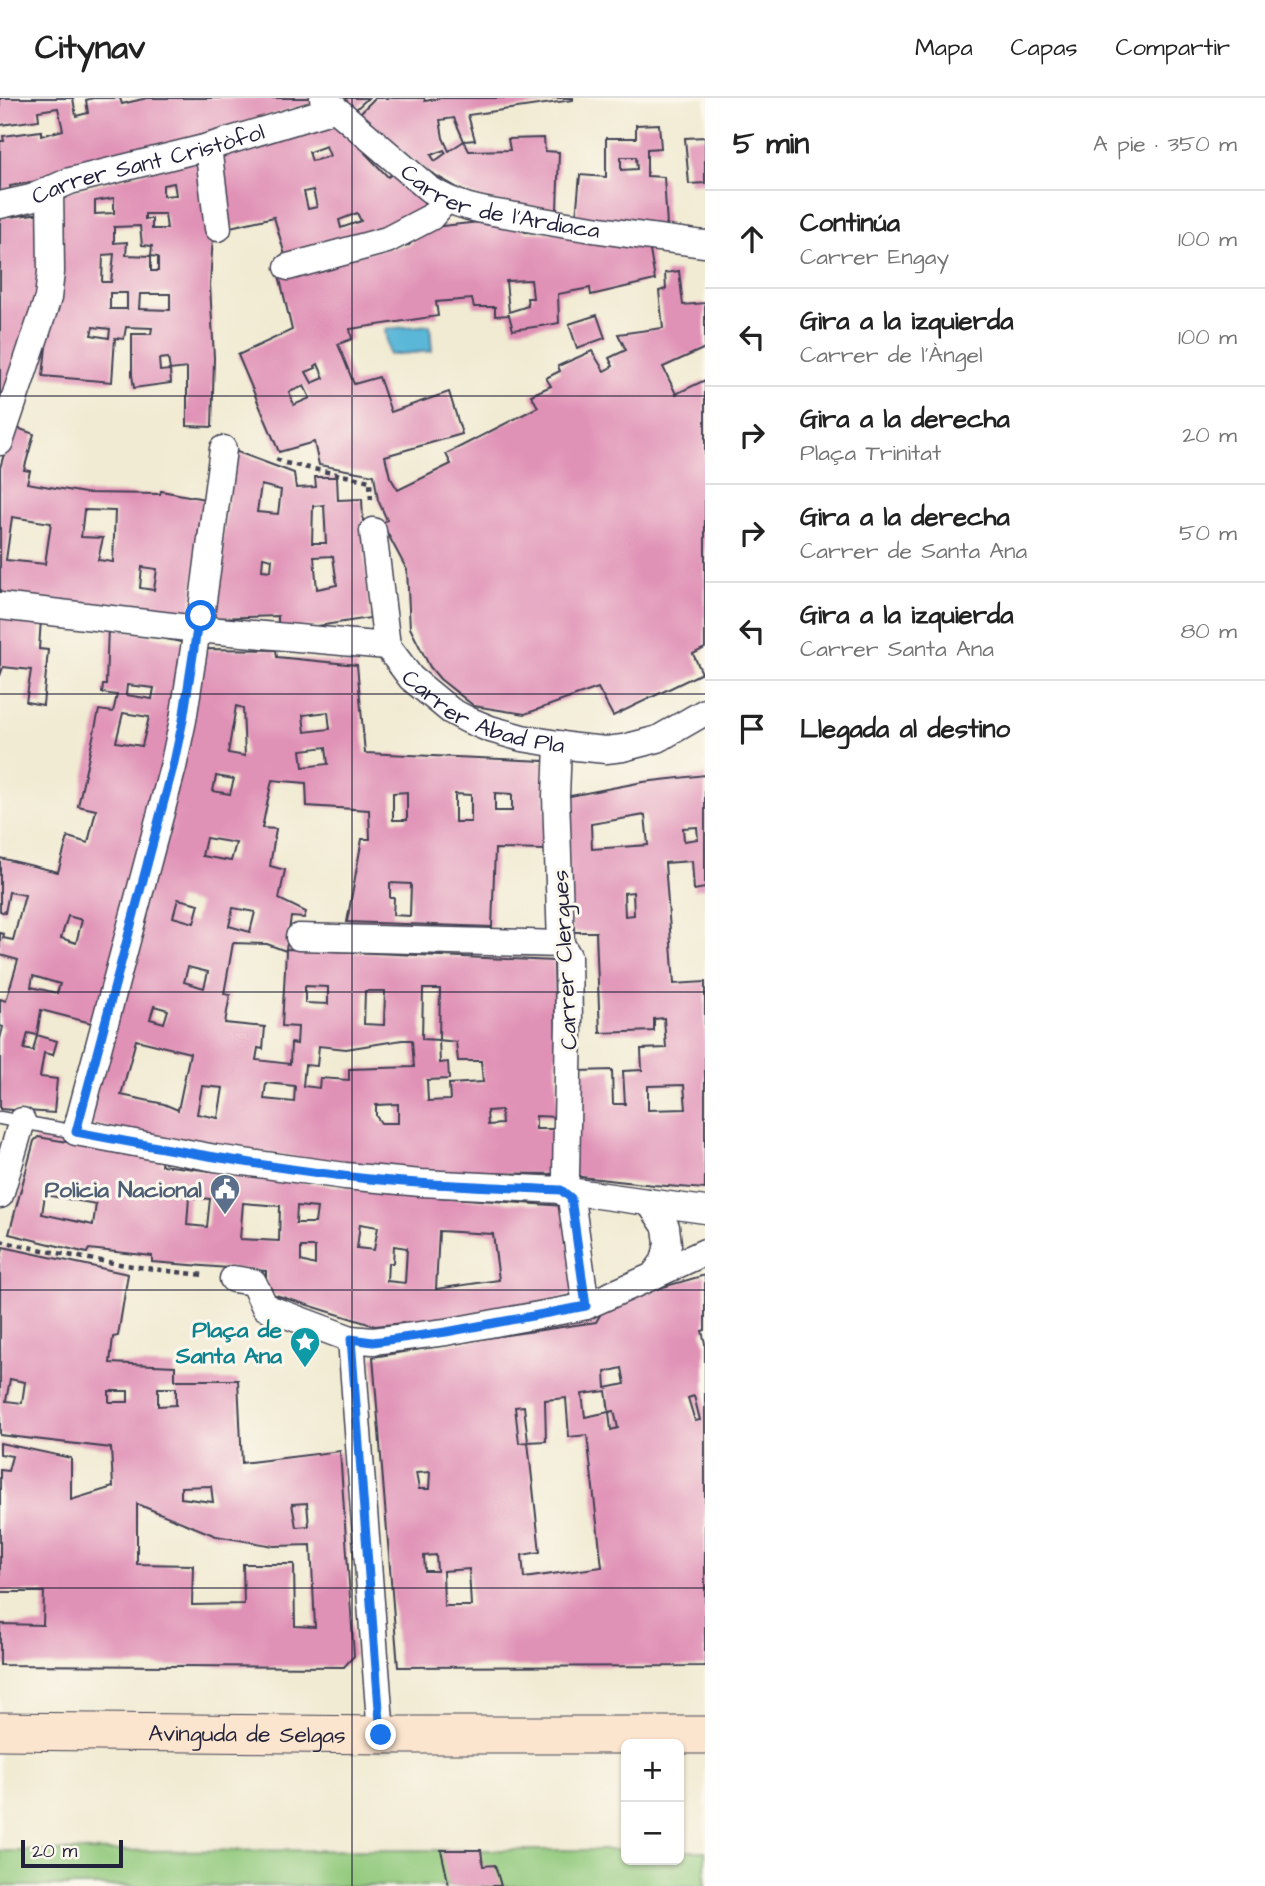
<!DOCTYPE html>
<html lang="es">
<meta charset="utf-8">
<style>
:root{--surface:#fff;--page:#f6f6f6;--text:#222;--muted:#767676;--line:#e0e0e0}
body{margin:0;font-family:"Architects Daughter",sans-serif;background:var(--page);color:var(--text)}
.controls{position:absolute;right:21px;bottom:21px;display:grid;overflow:hidden;border-radius:10px;box-shadow:0 2px 5px #0004}
.controls button{width:63px;height:63px;display:grid;place-items:center;padding:0;border:0;border-bottom:2px solid var(--line);background:var(--surface);color:var(--text);font:35px sans-serif}
.scale{position:absolute;left:21px;bottom:18px;width:102px;box-sizing:border-box;padding-left:7px;border:4px solid #22223b;border-top:0;font-size:19px;line-height:24px;white-space:nowrap;color:#22223b;-webkit-text-stroke:5px #fbf7ec;paint-order:stroke}
.stop{position:absolute;width:21px;height:21px;margin:-16px;border:5px solid #1a73e8;border-radius:50%;background:#fff}
.stop.end{background:#1a73e8;border-color:#fff;box-shadow:0 2px 7px #0008}
.list{margin:0;padding:0;list-style:none}
h2{display:flex;justify-content:space-between;align-items:center;height:91px;margin:0;padding:0 28px;font-size:30px}
h2 small{font-size:23px;font-weight:400;color:var(--muted)}
.list li{display:grid;grid-template-columns:46px 1fr auto;gap:21px;align-items:center;box-sizing:border-box;height:98px;padding:0 28px;border-top:2px solid var(--line)}
.list b{display:block;font-size:26px;white-space:nowrap}
.list p{margin:0;font-size:23px;white-space:nowrap;color:var(--muted)}
.list em{font-size:23px;font-style:normal;color:var(--muted)}
.icon{flex:none;width:38px;height:38px;fill:none;stroke:currentColor;stroke-width:2;stroke-linecap:round;stroke-linejoin:round}
.map{position:relative;flex:none;width:705px;height:1788px;overflow:hidden}
header{display:flex;align-items:center;gap:42px;box-sizing:border-box;height:98px;padding:0 35px;background:var(--surface);border-bottom:2px solid var(--line)}
header strong{font-size:33px}
nav{display:flex;gap:38px;margin-inline-start:auto;font-size:24px}
main{display:flex}
aside{flex:1;background:var(--surface)}
.map>svg:first-child{display:block}
</style>
<header>
<strong>Citynav</strong>
<nav><a>Mapa</a><a>Capas</a><a>Compartir</a></nav>
</header>
<main>
<div class="map">
<svg width="705" height="1788" viewBox="0 0 705 1788">
<rect width="100%" height="100%" fill="#fbf7ec"/>
<filter id="ink" filterUnits="userSpaceOnUse"><feTurbulence type="fractalNoise" baseFrequency=".0143" numOctaves="2"/><feDisplacementMap in="SourceGraphic" scale="14" xChannelSelector="R" yChannelSelector="G"/><feConvolveMatrix kernelMatrix="1 2 1 2 8 2 1 2 1" color-interpolation-filters="sRGB"/></filter>
<filter id="wash" filterUnits="userSpaceOnUse"><feTurbulence type="fractalNoise" baseFrequency=".00686" numOctaves="4" result="noise"/><feDisplacementMap in="SourceGraphic" scale="28" xChannelSelector="R" yChannelSelector="G"/><feGaussianBlur stdDeviation="1.57" result="paint"/><feColorMatrix in="noise" values="0 0 0 0 0 0 0 0 0 0 0 0 0 0 0 0 0 1.4 0 .05"/><feComposite in="paint" operator="in"/></filter>
<g filter="url(#wash)">
<rect width="100%" height="100%" fill="#f1ebd3"/>
<!-- green -->
<path fill="#91c97c" stroke="#5a765c" stroke-width="2" d="M441,1752h185v10h53v-9h26v35h-705v-35z"/>
<!-- water -->
<path fill="#5ab7d8" stroke="#3e6c8a" stroke-width="2" d="M430,227l2,26 -43,4 -4,-26z"/>
<g id="blocks">
<!-- building -->
<g fill="#e091b6" fill-rule="evenodd">
<path d="M0,0h73l3,18 12,-3 -2,-13 7,-2h27l2,6 25,-6h165l5,4 -270,77 -37,7 1,7 -11,1v-53h4l-1,-5 38,-5v5l22,-6 -5,-22 -20,3 1,9 -39,5z"/>
<path d="M337,0h31l-15,14z"/>
<path d="M375,0h49l1,3 15,-3h133v2l-105,15 7,25 -11,1 5,10 41,-1 -2,-11 36,-1 1,13 14,1 -2,58 -69,-9 -25,-10 -40,-23 -66,-52zM454,20l10,23 -15,10 -6,-13 -3,-18zM444,52l2,3 -11,8 -4,-6z"/>
<path d="M336,21l31,32 -2,2 23,24 8,-6 34,38 -62,30 -81,23 -13,-45 -48,11 -9,-72zM326,48l4,10 -18,5 -3,-9zM313,92l4,17 -9,2 -4,-17zM357,115l4,8 -20,7 -2,-8z"/>
<path d="M659,26l2,24 -14,1v27l17,1 3,49 -91,-9 4,-42 26,2v-39h30v-13zM621,59h15l1,12 -16,1z"/>
<path d="M705,39v46l-16,1 -4,-46z"/>
<path d="M200,60l13,77 -3,50 4,73 -2,69 -25,-1v-58l-17,2 -2,-12 -9,1 1,12 10,-1 1,13 -37,5 -2,-13v-41h19l1,-6 -26,-1 -2,12 -9,-1 -3,44 -69,-6 19,-183zM174,85l2,12 -13,1v-11zM114,100v15l-19,1v-13zM145,116h20l2,15h-15v-10h-7zM140,128l2,19 10,1 -1,10 7,1v14h-7v-15l-25,-1 1,-13 -13,1v-16zM114,156l-3,28h-9l1,-27zM110,195h17v16h-17zM140,196h30v16l-31,-1zM93,229l17,2 -1,9 -18,-3z"/>
<path d="M43,115l-2,70 -34,112 -7,-1v-176z"/>
<path d="M489,123l34,7 2,4 39,1 85,12 6,35 -64,15 -1,-7 -32,6 1,29 -11,2 -35,5 -4,-15 -14,1v-9h-21l-2,-8 -36,3 2,14 -88,13 2,10 -14,5 16,40 25,-7 12,35 58,-20 13,42 -77,22 5,21 8,13 53,-26 -5,-10 92,-47 -7,-12 20,-9 -5,-8 14,-7 -2,-5 34,-15 12,20 9,-5 -4,-8 17,-8 -8,-16 45,-6 -4,-37 7,-2 -1,-16 14,-2 4,34 22,-2v45l-42,19 13,27 29,-14v268l-12,6 9,19 -89,43 -15,-28 -73,26 -51,-8 -34,-27 -10,-12 -20,-39 -3,-58 -25,-47 5,-3 -9,-20 -4,-25 -55,-10 -5,-23 -35,10 -41,-97 54,-25 -13,-55 101,-26 29,-4 15,-17zM531,182l2,18h-6l1,8 -19,6 -3,-31zM318,266l6,14 -12,5 -6,-11 10,-4 -1,-2zM304,288l6,12 -16,7 -5,-13z"/>
<path d="M597,217l8,23 -28,10 -8,-24z"/>
<path d="M12,328l22,8 -10,36 6,1 -3,12 58,10 75,1 1,-3 44,8 -6,29 -8,87 -119,-10 -72,-10v-127zM84,412l31,1 -2,51 -15,-2 5,-22 -22,-1zM12,419l39,6 -6,41 -39,-4zM142,469l15,2 -3,21 -14,-2z"/>
<path d="M235,353l59,22 2,15 20,-1 -1,-10h22l1,23 24,-1 2,43 6,76 -59,9h-33v-11l-67,2zM261,387l20,5 -3,24 -21,-2zM324,407l2,38h-14l1,-37zM333,458l4,29 -20,4 -3,-32zM263,459l9,2 -1,12 -9,-1z"/>
<path d="M0,517l41,4 -2,30 9,1 -5,55 -17,-3 5,-32 -28,-3 -3,9z"/>
<path d="M108,528l77,17 -11,77 -75,305 -58,-15 -4,25 -9,-2 -4,16 9,2 4,-16 20,6 -4,14 -9,-2 -4,24 17,2 -3,34 -54,-4v-70l3,-12 -3,-1v-27l6,2 12,-41 -18,-5v-22l4,1 -1,4 10,2 12,-45 -16,-3 -4,21 -5,-2v-53l58,14 10,-35 20,6 8,-33 -18,-4 21,-96 14,2 4,-17 -15,-2 1,-8h3zM127,587l27,3 -2,11 -26,-4zM123,615l26,4 -7,29 -26,-4zM68,818l14,4 -6,23 -15,-5zM33,878l27,8 -3,9 -26,-6z"/>
<path d="M201,551l75,1 1,7 80,8 8,88 179,8 3,89 -52,-1 -3,78 -145,-5 15,-83h8l-1,-29 -62,-4 -1,-23 -34,-3 -10,48 14,1 -6,37 15,4 -6,29 27,13 -2,6 -13,-1 -5,32 268,12 4,156 -22,-1v13h23l-1,45 -138,-1 -179,-23 -153,-26zM236,608l7,2 2,48 -17,-3zM328,614l2,17 -25,3 -2,-17zM326,649l2,17 -25,3 -2,-17zM216,678l18,3 -4,15 -17,-3zM407,694v28h-14v-27zM495,695l17,1v17h-17zM455,696l16,1v27h-16zM206,740l30,5 -5,18 -29,-5zM390,785l21,1 -1,32 -17,-1 1,-17h-4zM178,801l21,5 -5,19 -21,-6zM233,810l22,4 -5,20 -21,-6zM233,845l34,1 19,7 -4,75 16,1 -1,17 -6,-1 -1,21 -34,-4 2,-12 5,1 2,-22 -40,-4 5,-28 -6,-1zM188,869l20,5 -4,16 -20,-6zM305,888l23,1v17l-23,-1zM423,891h17l-1,51 17,2 2,19h23l2,21 -34,2 1,16 -22,1 -1,-21 22,-1 -1,-17 -8,1 -1,-23 -17,-1zM365,893h20l-1,34 -20,-1zM154,908l14,4 -4,13 -14,-4zM136,942l54,13 -12,57 -14,-6 -43,-9zM402,942h10l2,27 -65,2v11l-29,-2 -1,10 -16,-2 2,-21 12,1 2,-20 27,3zM266,985l29,3 -1,16 -30,-3zM202,988l21,2 -5,30 -21,-4zM398,1006v19h-17l-5,-7v-11zM501,1012l1,14 -14,1 -1,-14z"/>
<path d="M705,677v113l-11,2 -2,-29 -27,2 9,121 31,-2v207l-51,-4 -82,-9 7,-105 33,-1 1,34h12l-2,-33 19,-1 -1,-21 25,-1 -2,-30 -10,1v12l-54,2 -4,-101h-24l-7,-135 78,-15zM645,717l3,30 -56,4 -1,-25zM697,729l1,12 -14,2 -1,-13zM633,794l1,23 -9,1 -1,-23zM684,987l2,24 -38,1v-24z"/>
<path d="M38,1039l124,21 -1,7 249,30 154,11 11,88 -78,21 -94,12v-4l-28,3 -109,-34v-21l-114,-9v-6l-63,-7 -2,4 -78,-19 25,-93zM45,1097l51,9 -3,21 -51,-11zM189,1099l21,2 -3,28 -20,-2zM243,1105l37,3 -1,35 -39,-2zM297,1108l20,2 -2,15h-19zM360,1126l18,3 -4,23 -17,-2zM439,1133l54,3 6,46 -63,9zM394,1148l13,2 -2,35 -18,-2 1,-18h5zM301,1149h14v18l-14,-4z"/>
<path d="M3,1149l125,27 -10,62 -5,1 -3,26 65,3v14h63l4,83 98,-12 14,205 -10,11 -344,-2v-41l43,1 1,-33h-44v-122l8,1 4,-15 -12,-2v-11l71,15v42l42,-13 -2,-39 -111,-13v-174zM10,1281l15,3 -3,21 -16,-2zM158,1290h18v17l-18,1zM109,1293h19v11h-19zM211,1388l2,16 -32,-4v-11zM307,1405l2,23 -13,1 -4,-23zM137,1406l79,32 58,10 37,-1 4,82 -20,-1 -1,-62h-51l1,40 -52,1 1,-40 -56,-1z"/>
<path d="M705,1177v55l-3,1 3,12v323l-307,1 -25,-310 120,-20 103,-15 11,-19zM622,1270l3,16 -19,4 -1,-16zM606,1293l3,21 5,-1 4,17 -7,2 -2,-18 -24,5 -3,-23zM694,1298l6,24 -5,1 -7,-23zM566,1300l3,39 18,-2 15,132 -78,11 -2,-23 18,-3 -12,-110 -9,1 -4,-36 9,-1 4,36 18,-1 -1,-41zM430,1374l-1,17h-10l-3,-16zM436,1457l1,16h-12l-1,-15zM469,1471l2,37h-27l-1,-35z"/>
<path d="M441,1752h40l2,16 12,-1 6,21h-52z"/>
</g>
</g>
</g>
<g filter="url(#ink)">
<use href="#blocks" fill-opacity="0" stroke="#414052" stroke-width="2"/>
<g fill="none" stroke-linecap="round" stroke-linejoin="round">
<!-- lane casing -->
<g stroke="#414052" stroke-width="15">
<path id="lane" d="M0,1020l76,14"/>
</g>
<!-- street casing -->
<g stroke="#414052" stroke-width="29">
<g id="street">
<path id="s1" d="M323,0l106,91c31,20 58,22 93,28 60,12 122,19 183,27"/>
<path d="M208,49l10,81"/>
<path id="s2" d="M0,107l31,-7 39,-17 138,-34 126,-38"/>
<path d="M288,169l99,-27 44,-23 15,-17"/>
<path d="M0,344l48,-144 3,-26 -1,-83"/>
<path d="M223,351l-22,167 -4,13 -14,91 -10,47 -97,365 139,26 130,18 76,7 140,7 144,20"/>
<path id="s3" d="M373,433l14,115 24,32 40,33 17,9 22,9 32,9 54,9 30,3 17,-2 35,-9 47,-27"/>
<path d="M0,508l197,23 190,17"/>
<path d="M558,646l-2,52 5,148 7,12 1,67 -3,152"/>
<path d="M299,839l262,7"/>
<path d="M561,1092l10,8 15,108"/>
<path d="M0,1097l22,-74"/>
<path d="M653,1178l52,-24"/>
<path d="M233,1181l20,3 12,25 86,32"/>
<path d="M381,1637l-30,-396 22,2 73,-9 131,-24 9,-2 67,-30 11,-15 4,-17 -2,-17 -17,-25"/>
</g>
</g>
<!-- secondary casing -->
<g stroke="#414052" stroke-width="39">
<g id="secondary">
<path id="s4" d="M0,1633l381,4h324"/>
</g>
</g>
<!-- path -->
<g stroke="#414052" stroke-width="4.5" stroke-dasharray="5 5" stroke-linecap="butt">
<path d="M276,361l9,4 85,18 1,21"/>
<path d="M0,1143c68,15 135,27 204,34"/>
</g>
<!-- lane -->
<use href="#lane" stroke="#fff" stroke-width="12"/>
<!-- street -->
<use href="#street" stroke="#fff" stroke-width="26"/>
<!-- secondary -->
<use href="#secondary" stroke="#fce5cf" stroke-width="37"/>
</g>
</g>
<g fill="none" stroke-linecap="round" stroke-linejoin="round" filter="url(#ink)">
<!-- route -->
<path stroke="#1a73e8" stroke-width="9" d="M201,518l-4,13 -14,91 -10,47 -97,365c89,17 177,33 267,44 72,9 146,10 218,14l10,8 15,108 -140,26 -73,10 -22,-3 30,396"/>
</g>
<!-- grid -->
<path fill="none" stroke="#22223b" stroke-width="2" stroke-opacity="0.55" d="M352,0v1788M0,298h705M0,596h705M0,894h705M0,1192h705M0,1490h705"/>
<!-- icons -->
<defs>
<g id="civic-pin" transform="scale(1.575)"><path d="M0 17L-7.5 6A9.5 9.5 0 1 1 7.5 6Z" fill="#5c6f8a" stroke="#fbf7ec"/><path d="M-.6-6.5H3V-4.5H.6V-3L4-1V1h2V6H-6V1h2V-1L-.6-3ZM-1.2 2.5V6h2.4V2.5Z" fill="#fff"/></g>
<g id="sight-pin" transform="scale(1.575)"><path d="M0 17L-7.5 6A9.5 9.5 0 1 1 7.5 6Z" fill="#0f9aa8" stroke="#fbf7ec"/><path d="M0-6L1.8-2.2L6-1.7L2.9 1.2L3.7 5.4L0 3.3L-3.7 5.4L-2.9 1.2L-6-1.7L-1.8-2.2Z" fill="#fff"/></g>
</defs>
<g fill-rule="evenodd">
<use href="#civic-pin" x="225" y="1091"/>
<use href="#sight-pin" x="305" y="1244"/>
</g>
<g text-anchor="middle" stroke-width="6" stroke-linejoin="round" paint-order="stroke">
<!-- street labels -->
<g font-size="23" fill="#22223b" stroke="#fbf7ec">
<text dy="8" stroke="none"><textPath href="#s2" startOffset="154">Carrer Sant Cristòfol</textPath></text>
<text dy="8" stroke="none"><textPath href="#s1" startOffset="212">Carrer de l'Ardiaca</textPath></text>
<text dy="8" stroke="none"><textPath href="#s3" startOffset="238">Carrer Abad Pla</textPath></text>
<text transform="translate(564 862) rotate(-93)" y="8">Carrer Clergues</text>
<text dy="8" stroke="none"><textPath href="#s4" startOffset="247">Avinguda de Selgas</textPath></text>
</g>
<!-- service labels -->
<g font-size="23" font-weight="bold" fill="#4e5e75" stroke="#fbf7ec" text-anchor="end">
<text x="202" y="1099">Policia Nacional</text>
</g>
<!-- culture labels -->
<g font-size="23" font-weight="bold" fill="#0d838f" stroke="#fbf7ec" text-anchor="end">
<text x="282" y="1239">Plaça de<tspan x="282" dy="26">Santa Ana</tspan></text>
</g>
</g>
</svg>
<div class="controls">
<button>+</button>
<button>−</button>
</div>
<div class="scale">20 m</div>
<div class="stop" style="left:201px;top:518px"></div>
<div class="stop end" style="left:381px;top:1637px"></div>
</div>
<aside>
<h2>5 min<small>A pie · 350 m</small></h2>
<ul class="list">
<li><svg class="icon" aria-label="ahead" viewBox="0 0 24 24"><path d="M12 20V5M6 11l6-6 6 6"/></svg><div><b>Continúa</b><p>Carrer Engay</p></div><em>100 m</em></li>
<li><svg class="icon" aria-label="left" viewBox="0 0 24 24"><path d="M17 20v-9H6M10 6l-5 5 5 5"/></svg><div><b>Gira a la izquierda</b><p>Carrer de l'Àngel</p></div><em>100 m</em></li>
<li><svg class="icon" aria-label="right" viewBox="0 0 24 24"><path d="M7 20v-9h11M14 6l5 5-5 5"/></svg><div><b>Gira a la derecha</b><p>Plaça Trinitat</p></div><em>20 m</em></li>
<li><svg class="icon" aria-label="right" viewBox="0 0 24 24"><path d="M7 20v-9h11M14 6l5 5-5 5"/></svg><div><b>Gira a la derecha</b><p>Carrer de Santa Ana</p></div><em>50 m</em></li>
<li><svg class="icon" aria-label="left" viewBox="0 0 24 24"><path d="M17 20v-9H6M10 6l-5 5 5 5"/></svg><div><b>Gira a la izquierda</b><p>Carrer Santa Ana</p></div><em>80 m</em></li>
<li><svg class="icon" aria-label="arrive" viewBox="0 0 24 24"><path d="M6 21V4h12l-3 4 3 4H6"/></svg><div><b>Llegada al destino</b></div></li>
</ul>
</aside>
</main>
